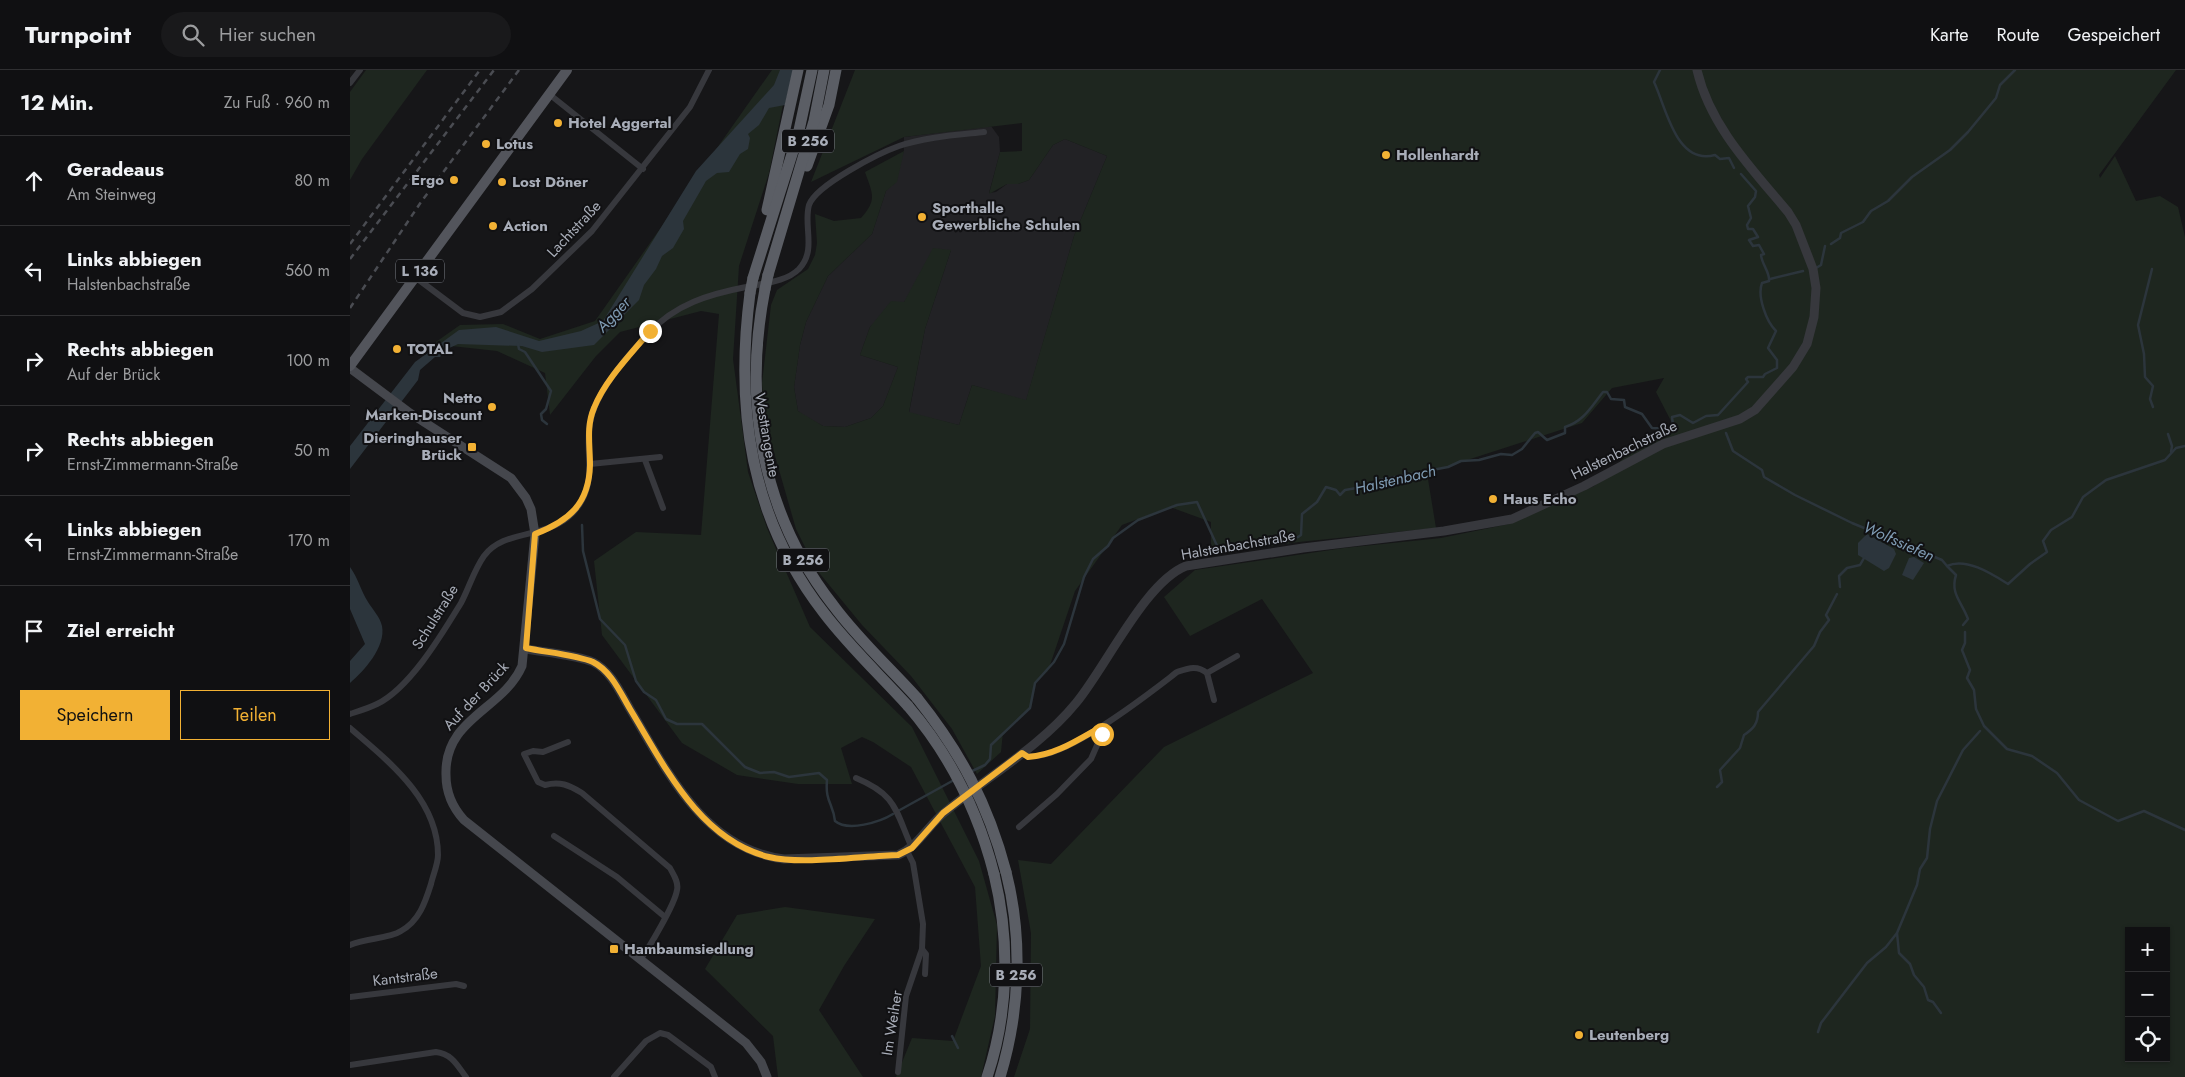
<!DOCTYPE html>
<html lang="de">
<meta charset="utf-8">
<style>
:root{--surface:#101012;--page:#19191b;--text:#f1f3f6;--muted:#9c9d9f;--line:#303032;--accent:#f2b134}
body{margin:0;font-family:Jost,sans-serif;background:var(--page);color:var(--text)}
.controls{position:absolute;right:15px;bottom:15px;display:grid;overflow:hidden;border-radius:0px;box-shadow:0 1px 4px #0004}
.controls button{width:45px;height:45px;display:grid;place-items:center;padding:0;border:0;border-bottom:1px solid var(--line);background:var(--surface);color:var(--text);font:25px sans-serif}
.stop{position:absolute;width:15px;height:15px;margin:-11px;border:4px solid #f2b134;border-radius:50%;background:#fff}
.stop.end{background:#f2b134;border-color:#fff;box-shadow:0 1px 5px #0008}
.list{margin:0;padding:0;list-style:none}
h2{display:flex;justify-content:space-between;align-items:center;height:65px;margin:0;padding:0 20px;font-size:21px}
h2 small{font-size:16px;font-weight:400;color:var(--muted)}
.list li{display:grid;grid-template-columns:32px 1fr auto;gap:15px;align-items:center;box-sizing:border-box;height:90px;padding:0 20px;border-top:1px solid var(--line)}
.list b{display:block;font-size:19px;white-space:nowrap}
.list p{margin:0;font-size:16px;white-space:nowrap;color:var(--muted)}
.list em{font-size:16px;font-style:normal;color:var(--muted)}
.actions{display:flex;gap:10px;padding:15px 20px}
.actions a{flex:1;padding:11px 0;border:1px solid var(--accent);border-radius:0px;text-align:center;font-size:18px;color:var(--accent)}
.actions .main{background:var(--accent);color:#111}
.icon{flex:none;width:28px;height:28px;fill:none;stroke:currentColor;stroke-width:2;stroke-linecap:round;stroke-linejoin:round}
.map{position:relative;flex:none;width:1835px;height:1007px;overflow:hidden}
header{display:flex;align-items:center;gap:30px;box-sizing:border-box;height:70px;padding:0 25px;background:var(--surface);border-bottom:1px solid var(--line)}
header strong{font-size:24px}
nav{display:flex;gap:28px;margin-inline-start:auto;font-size:18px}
.search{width:350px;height:45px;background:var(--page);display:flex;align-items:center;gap:12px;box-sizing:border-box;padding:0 18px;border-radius:28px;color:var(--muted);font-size:19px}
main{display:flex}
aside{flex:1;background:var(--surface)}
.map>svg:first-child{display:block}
</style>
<header>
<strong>Turnpoint</strong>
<div class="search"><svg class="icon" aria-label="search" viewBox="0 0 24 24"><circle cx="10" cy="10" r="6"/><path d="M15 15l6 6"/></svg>Hier suchen</div>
<nav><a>Karte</a><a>Route</a><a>Gespeichert</a></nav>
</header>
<main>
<aside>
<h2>12 Min.<small>Zu Fuß · 960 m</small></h2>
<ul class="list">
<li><svg class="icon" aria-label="ahead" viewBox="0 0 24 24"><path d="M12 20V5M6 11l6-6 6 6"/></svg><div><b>Geradeaus</b><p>Am Steinweg</p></div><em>80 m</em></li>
<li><svg class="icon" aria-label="left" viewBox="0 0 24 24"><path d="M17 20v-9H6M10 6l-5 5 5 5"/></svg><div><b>Links abbiegen</b><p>Halstenbachstraße</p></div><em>560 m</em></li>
<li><svg class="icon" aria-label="right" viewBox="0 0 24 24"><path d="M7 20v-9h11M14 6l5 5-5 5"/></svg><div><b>Rechts abbiegen</b><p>Auf der Brück</p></div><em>100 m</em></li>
<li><svg class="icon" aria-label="right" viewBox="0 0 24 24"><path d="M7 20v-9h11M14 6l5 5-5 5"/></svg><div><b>Rechts abbiegen</b><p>Ernst-Zimmermann-Straße</p></div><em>50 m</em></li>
<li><svg class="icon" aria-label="left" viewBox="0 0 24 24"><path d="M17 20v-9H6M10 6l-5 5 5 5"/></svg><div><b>Links abbiegen</b><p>Ernst-Zimmermann-Straße</p></div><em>170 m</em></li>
<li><svg class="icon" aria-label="arrive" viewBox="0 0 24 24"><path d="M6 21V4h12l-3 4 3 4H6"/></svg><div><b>Ziel erreicht</b></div></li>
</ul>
<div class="actions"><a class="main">Speichern</a><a>Teilen</a></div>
</aside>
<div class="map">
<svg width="1835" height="1007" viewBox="0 0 1835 1007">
<rect width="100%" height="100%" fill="#161618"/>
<!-- built -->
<path fill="#222225" d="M641,56l8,11 1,15 -11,41 7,-1 11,-8h11l11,-4 24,-35 12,-6 42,17 -33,80 -48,165 -54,-16 -13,40 -50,-12 16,-84 26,-79 -47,52 -34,25 -10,28 38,12 -15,39 -12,12 -26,9 -22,-1 -20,-11 -5,-4 -4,-24 6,-42 6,-23 22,-46 44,-42 14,-43 18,-40v-14z"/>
<!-- green -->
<g fill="#1e261f" fill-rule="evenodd">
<path d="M16,0h61l-65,89 -12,21v-88z"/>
<path d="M422,0h9l4,25 -16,78 -30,93 -6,93 15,113 19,56 43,99 102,100 67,134 18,64 -2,91 -14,61h-85l16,-39 41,3 28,-75 -6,-79 -64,-120 -38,-25 -11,-5 -21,11 11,36h-54l-61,-9 -55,-32 -80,-108 -8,-74 42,-29 65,3 18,-221 -18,-3 -81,21 -24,24 -46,59 -5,-42 -48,-22 -64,-7 27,-19 43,-1 37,15 55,-18z"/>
<path d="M505,0h1321l-77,105 1,3 15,-22 21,45 24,-5 18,11 7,30v840h-1171l16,-48 1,-96 -13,-73 33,4 113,-117 149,-74 -51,-74 -72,37 -26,-39 31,-27 149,-22 97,-10 68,-14 85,-38 49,-46 29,-17 -16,-31 8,-14 -52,10 -30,35 -155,50 9,55 -137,14 -88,13v-33l-41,-15 -48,18 -47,66 -27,80 -14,13 -3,24 -28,24 -2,20 -24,22 -25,-45 -41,-53 -49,-51 -46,-56 -20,-40 -31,-108 -3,-38 9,-78 6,-15 31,-21 7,-14 2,-12 -2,-29 19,7 27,-3c17,-19 11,-25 4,-46l39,-21 -7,31 -11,9 -14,43 -44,42 -22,46 -6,23 -6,42 4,24 25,15 22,1 26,-9 12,-12 15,-39 -38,-12 10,-28 21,-26 13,1 29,-54 18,2 -26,79 -16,83 50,13 13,-40 54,15 48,-164 33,-80 -42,-17 -12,6 -24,35 -11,4h-11l-18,10 11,-42 22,-1v-28l-118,14 -93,45zM1779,861h37v127h-37z"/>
<path d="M435,837l90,12 -31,47 -25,44 44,67h-85l-5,-41 -68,-67 32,-54z"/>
</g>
<!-- water -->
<g fill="#2c353c">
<path d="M430,0h13l-8,35 -16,3 -10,17 -11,9 2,4 -2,11 -8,5 -11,18 -12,1 -11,8 -23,40 1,8 -11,19 -11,8 -6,13 -12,16 -5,15 -45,45 -52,7 -20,-6 -64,-2 -13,6 -5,7h-5l-15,13 -2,10 -68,89v-23l65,-84 44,-32 37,-3 43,14 42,-10 22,-10 93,-150 78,-86z"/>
<path d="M1517,464l27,15 2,5 -7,14 -5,3 -26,-16v-12z"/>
<path d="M1564,487l10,6 -11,17 -11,-5 7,-17z"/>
<path d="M0,497c8,11 11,24 18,35 5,8 12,15 14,24 4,21 -18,45 -32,57v-22l15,-17 -15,-35z"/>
</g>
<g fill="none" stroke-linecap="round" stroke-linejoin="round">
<!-- stream -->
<g stroke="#2c353c" stroke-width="2.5">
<path d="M1310,0l-6,12c12,25 22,84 61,73l5,4 9,-1 5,10"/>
<path d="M1481,174l9,-6 1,-5 22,-11 8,-11 17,-10 24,-24 38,-27 18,-18 28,-34 4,-13 15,-15"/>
<path d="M1466,198l5,-3 4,-19"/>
<path d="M1802,199l-14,56 6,29 1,23 8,9 -3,13 3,8"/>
<path d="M1420,209l33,-8"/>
<path d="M168,274l1,5 6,3 26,39 -5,18 -5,5 1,6 5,4"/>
<path d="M1368,345l30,-33 -2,-3 2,-2h15l2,-3 12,-6v-8l-9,-12 8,-17c-10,-10 -19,-35 -14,-48l7,-2c1,-9 -7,-16 -8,-26l3,-1 -5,-9 -6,1 -4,-6 9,-3 -5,-8h-5l-1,-4 4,-7 -3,-12 7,-9 1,-6 -15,-17"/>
<path d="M1376,363l7,18 29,19 2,7 31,18 57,28 90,37 5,6c19,-9 45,8 61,18l22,-20 17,-12 -4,-11 8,-11 21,-13 11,-20 23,-17 59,-20 11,-12 9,-2"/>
<path d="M1818,364l4,12 -1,6"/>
<path d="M232,455l1,26 17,68 25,26 11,36 8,11 12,8 10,19 11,5h25l43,43 15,6 14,-1 15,5 30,-4 8,7c-2,22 6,23 8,41 13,11 45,1 58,-7"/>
<path d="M1597,496l9,9c-6,19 6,27 12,44l-5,6"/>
<path d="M1490,517l-1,-11 8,-8 13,-3 4,-7"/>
<path d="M1615,562v11l-3,7 8,20 -3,8 7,12 2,19 8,17 23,23 25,7 25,17 22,27 39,21 26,-10 41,19"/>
<path d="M620,702l15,-7 5,-6 1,-14 39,-37 5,-25 19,-21 10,-18 20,-67 9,-18 15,-13 5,-8 25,-18 39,-15 20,-3 22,48 3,2 76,-15 3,-2 1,-21 15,-12 9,-15 10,3 4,5 5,-5 23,-4 11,-6 69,-13 13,-6 18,-1 22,-6 11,1 10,-6 13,-16 3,-1 9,8 18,-7v-6c19,-6 26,-20 38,-35h4l4,7 13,1 1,7 17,7 10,14 18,1 3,-4 -1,-8 8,-2 13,8 13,-7 12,-1"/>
<path d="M1367,717l5,-5 -2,-12 20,-22 4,-13c9,-6 14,-11 14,-23l56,-66 6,-14 9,-12 -3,-5 11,-21"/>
<path d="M548,741l56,-31"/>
<path d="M1547,863l2,20 11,11 4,11 10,12 4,13 5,2 8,11"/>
<path d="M1468,962l3,-9 46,-60 19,-16 11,-14 20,-48 3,-16 7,-11 3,-29 7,-28 26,-51 17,-19"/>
<path d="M602,966l6,12"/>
</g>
<!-- minor -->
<g stroke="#37383d" stroke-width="6">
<path d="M0,13l10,-13"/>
<path d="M199,24l94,75"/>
<path d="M65,207l48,36 17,4 21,-5 31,-23 60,-58 98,-124 19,-37"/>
<path d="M295,390l18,48"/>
<path d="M240,394l70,-7"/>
<path d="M857,603l7,27"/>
<path d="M0,644c9,-3 19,-6 27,-10 33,-16 65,-70 84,-101 8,-15 13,-33 23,-47 23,-31 73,-13 97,-54 15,-25 4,-52 9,-79 5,-31 38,-68 59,-90 26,-29 61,-39 97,-46 18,-4 40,-5 53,-18 18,-19 4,-43 10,-64 7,-20 70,-52 90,-59 26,-9 57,-11 85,-14"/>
<path d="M0,658c38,33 88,71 88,127 0,9 -5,20 -7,29 -6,19 -12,37 -30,47 -12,8 -36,7 -51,14"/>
<path d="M218,672l-25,10 -10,-1 -9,3 14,28 7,3c15,-4 24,0 37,8l88,75c3,6 9,14 7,22 -2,14 -28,58 -37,70"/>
<path d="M672,683c28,20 130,-62 155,-81 12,-4 20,-7 30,1l30,-17"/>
<path d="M506,708c41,17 39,32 56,70"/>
<path d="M669,757l38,-33 34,-35 11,-25 -3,-6"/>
<path d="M204,766l63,41 48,40"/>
<path d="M572,879l4,5 -1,20"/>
<path d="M0,927l106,-13 8,2"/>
<path d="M0,995l86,-13c16,2 21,13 30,25"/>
<path d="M548,1002l8,-76 16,-47 1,-25 -10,-61 -6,-12"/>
<path d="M264,1007l32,-36 14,-8 8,2 43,32 4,10"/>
</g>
<!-- tertiary -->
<path stroke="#37383d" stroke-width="9" d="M176,579c17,3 51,6 67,13 18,9 27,30 37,47 37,62 74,140 154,150l114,-4c20,-8 30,-30 47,-43 43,-36 95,-65 131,-109 30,-36 69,-121 110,-137l117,-18 141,-17 68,-12 72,-33 79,-42 77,-25 15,-9 38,-43 14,-23 7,-27 2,-29 -3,-19 -17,-44 -8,-13c-36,-43 -78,-86 -91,-142"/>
<!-- secondary -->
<path stroke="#45474d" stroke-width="9" d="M0,298l60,45 101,65 15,20 5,11 4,25 -13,132c-19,44 -78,52 -76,109 0,17 7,33 18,45l282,223 15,19 6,15"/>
<!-- primary -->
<path stroke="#53555c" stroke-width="10" d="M0,296l217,-296"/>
<!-- trunk -->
<g stroke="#5b5e65" stroke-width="11">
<path d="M457,96l22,-61 7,-35"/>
<path d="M417,140l31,-140"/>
<path d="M418,205l46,-154 10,-51"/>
<path d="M403,208l45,-143 14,-65"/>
<path d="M415,219c-22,112 -4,224 68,316 25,34 56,62 84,93"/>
<path d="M400,223c-15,116 0,225 74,320 25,33 56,62 84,93"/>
<path d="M637,1007c22,-65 23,-137 7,-203"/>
<path d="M650,1007c20,-65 23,-139 6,-205"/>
</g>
<!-- rail -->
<g stroke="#4a4c52" stroke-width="2.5" stroke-dasharray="6 5" stroke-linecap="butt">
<path d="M0,174l130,-174"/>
<path d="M0,189l144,-189"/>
<path d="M0,238l71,-106 98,-132"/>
</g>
<!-- trunk-bridge -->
<g stroke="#5b5e65" stroke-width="11">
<path d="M415,219l3,-14"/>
<path d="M400,223l3,-15"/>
<path d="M567,628c44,55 71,106 89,174"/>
<path d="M558,636c43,50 70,105 86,168"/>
</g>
</g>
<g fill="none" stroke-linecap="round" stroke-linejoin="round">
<!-- route -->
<path stroke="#f2b134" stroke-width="6" d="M300,261c-19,23 -45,49 -56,77 -8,19 -4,37 -4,57 -1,39 -21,56 -55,69l-9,114c18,4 51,7 67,14 18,9 27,30 37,47 34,56 69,131 139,148 33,8 93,-1 129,-2l14,-7 31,-35 79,-60 6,4c27,-2 48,-16 71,-29l3,6"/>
</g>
<!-- markers -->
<g fill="#f2b134" stroke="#111113" stroke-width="2">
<circle cx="208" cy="53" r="5"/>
<circle cx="136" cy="74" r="5"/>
<circle cx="1036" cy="85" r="5"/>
<circle cx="104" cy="110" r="5"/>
<circle cx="152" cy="112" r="5"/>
<circle cx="572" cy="147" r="5"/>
<circle cx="143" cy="156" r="5"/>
<circle cx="47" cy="279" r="5"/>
<circle cx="142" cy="337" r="5"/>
<rect x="117" y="372" width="10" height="10" rx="2.5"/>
<circle cx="1143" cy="429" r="5"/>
<rect x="259" y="874" width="10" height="10" rx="2.5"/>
<circle cx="1229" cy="965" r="5"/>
</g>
<g text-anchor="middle" stroke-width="4" stroke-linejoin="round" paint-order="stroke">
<!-- shield labels -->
<g fill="#111113" stroke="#7b7e86" stroke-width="1">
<rect x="432" y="59.5" width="52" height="23" rx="4"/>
<rect x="46" y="189.5" width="48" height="23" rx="4"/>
<rect x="427" y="478.5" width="52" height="23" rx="4"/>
<rect x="640" y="893.5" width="52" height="23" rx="4"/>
</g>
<g font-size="14" font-weight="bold" fill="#a8adb8">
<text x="458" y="76">B 256</text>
<text x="70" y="206">L 136</text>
<text x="453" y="495">B 256</text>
<text x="666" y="910">B 256</text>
</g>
<!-- poi labels -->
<g font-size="15" font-weight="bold" fill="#a8adb8" stroke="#111113" text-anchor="start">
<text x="218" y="58">Hotel Aggertal</text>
<text x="146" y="79">Lotus</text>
<text x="1046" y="90">Hollenhardt</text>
<text x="94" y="115" text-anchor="end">Ergo</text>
<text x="162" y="117">Lost Döner</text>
<text x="582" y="143">Sporthalle<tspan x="582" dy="17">Gewerbliche Schulen</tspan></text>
<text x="153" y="161">Action</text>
<text x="57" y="284">TOTAL</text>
<text x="132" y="333" text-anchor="end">Netto<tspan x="132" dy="17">Marken-Discount</tspan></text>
<text x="112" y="373" text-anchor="end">Dieringhauser<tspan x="112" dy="17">Brück</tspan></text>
<text x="1153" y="434">Haus Echo</text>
<text x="274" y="884">Hambaumsiedlung</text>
<text x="1239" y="970">Leutenberg</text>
</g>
<!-- street labels -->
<g font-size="15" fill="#a8adb8" stroke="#111113">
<text transform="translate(224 159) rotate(-47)" y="5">Lachtstraße</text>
<text transform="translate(417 365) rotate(80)" y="5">Westtangente</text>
<text transform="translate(1274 380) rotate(-26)" y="5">Halstenbachstraße</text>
<text transform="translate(888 475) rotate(-10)" y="5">Halstenbachstraße</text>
<text transform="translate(85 547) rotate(-58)" y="5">Schulstraße</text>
<text transform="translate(126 626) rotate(-47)" y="5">Auf der Brück</text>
<text transform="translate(55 907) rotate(-7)" y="5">Kantstraße</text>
<text transform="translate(542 953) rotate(-81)" y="5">Im Weiher</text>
</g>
<!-- water labels -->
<g font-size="16" font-style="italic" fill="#7f9bb3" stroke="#111113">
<text transform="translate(263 244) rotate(-47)" y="6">Agger</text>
<text transform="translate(1045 409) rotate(-13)" y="6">Halstenbach</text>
<text transform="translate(1549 471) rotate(24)" y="6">Wolfssiefen</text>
</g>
</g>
</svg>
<div class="controls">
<button>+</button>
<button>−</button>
<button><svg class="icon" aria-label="locate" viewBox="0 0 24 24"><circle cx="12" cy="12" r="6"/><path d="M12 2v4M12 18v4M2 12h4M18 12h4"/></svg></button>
</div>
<div class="stop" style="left:752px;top:664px"></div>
<div class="stop end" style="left:300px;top:261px"></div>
</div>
</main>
